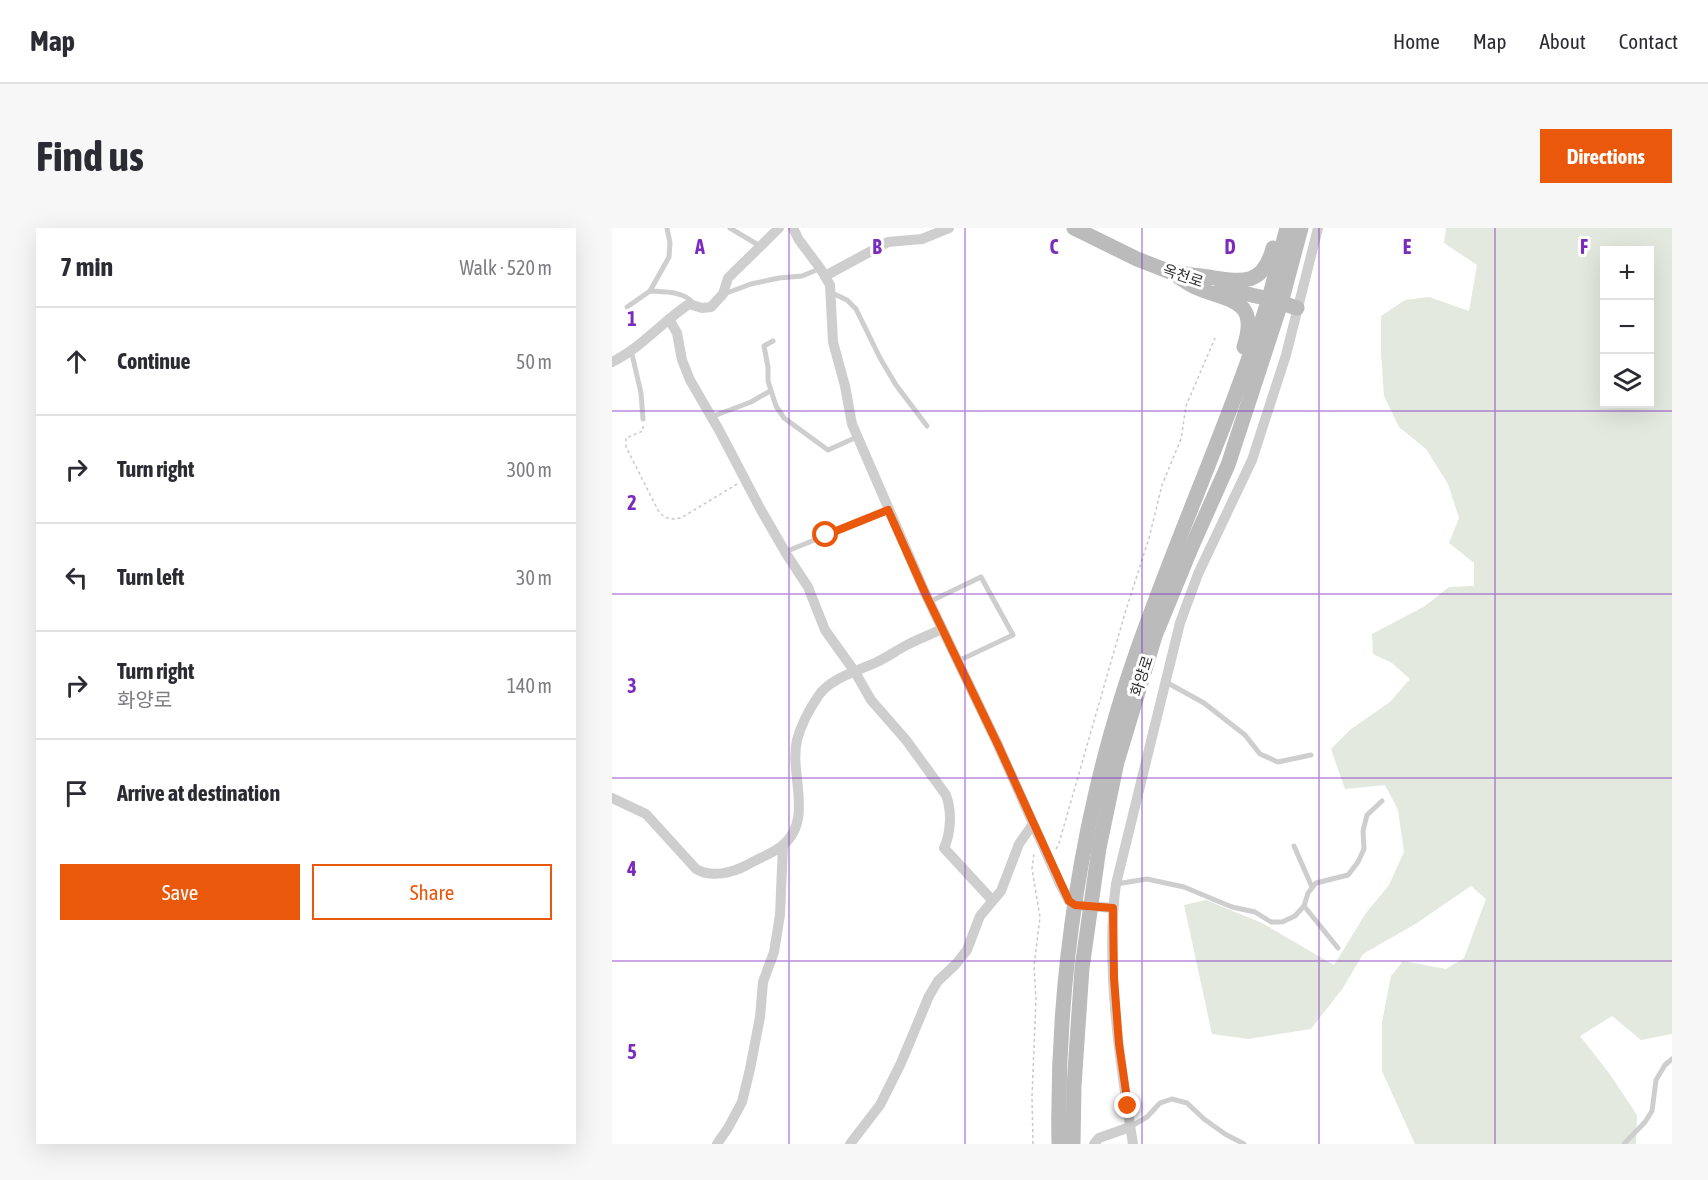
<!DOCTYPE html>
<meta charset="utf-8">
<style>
:root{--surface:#fff;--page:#f7f7f7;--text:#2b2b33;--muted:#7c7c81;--line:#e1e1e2;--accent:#ea580c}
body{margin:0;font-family:"Asap Condensed","Noto Sans KR",sans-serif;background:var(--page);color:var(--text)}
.controls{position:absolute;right:18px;top:18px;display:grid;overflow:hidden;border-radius:0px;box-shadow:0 6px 24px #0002}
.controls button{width:54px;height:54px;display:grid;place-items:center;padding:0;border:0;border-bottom:2px solid var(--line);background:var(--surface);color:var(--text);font:30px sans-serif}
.stop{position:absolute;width:18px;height:18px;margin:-14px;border:4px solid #ea580c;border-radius:50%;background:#fff}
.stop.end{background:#ea580c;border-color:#fff;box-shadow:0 2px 6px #0008}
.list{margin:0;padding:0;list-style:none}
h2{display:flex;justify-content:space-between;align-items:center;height:78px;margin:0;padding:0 24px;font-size:26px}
h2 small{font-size:20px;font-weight:400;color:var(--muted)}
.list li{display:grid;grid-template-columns:39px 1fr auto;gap:18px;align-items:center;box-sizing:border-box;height:108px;padding:0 24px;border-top:2px solid var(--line)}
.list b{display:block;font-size:22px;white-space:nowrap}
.list p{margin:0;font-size:20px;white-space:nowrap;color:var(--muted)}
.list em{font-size:20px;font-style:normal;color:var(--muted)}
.actions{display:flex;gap:12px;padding:18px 24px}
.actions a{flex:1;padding:14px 0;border:2px solid var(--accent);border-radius:0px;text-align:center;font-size:21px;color:var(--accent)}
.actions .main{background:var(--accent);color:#fff}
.icon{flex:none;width:33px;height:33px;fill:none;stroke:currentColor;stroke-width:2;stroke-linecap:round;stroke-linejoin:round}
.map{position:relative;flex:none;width:1060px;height:916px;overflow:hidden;border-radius:0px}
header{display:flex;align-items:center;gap:36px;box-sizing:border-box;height:84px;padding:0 30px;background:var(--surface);border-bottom:2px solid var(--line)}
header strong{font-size:28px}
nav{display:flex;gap:33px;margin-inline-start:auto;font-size:21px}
.intro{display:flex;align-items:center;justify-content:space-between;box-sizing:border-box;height:144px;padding:0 36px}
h1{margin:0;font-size:42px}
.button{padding:15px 27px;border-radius:0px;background:var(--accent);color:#fff;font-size:21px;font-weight:700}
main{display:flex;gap:36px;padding:0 36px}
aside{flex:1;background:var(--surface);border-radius:0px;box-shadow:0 6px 24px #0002}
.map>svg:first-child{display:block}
</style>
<header>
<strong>Map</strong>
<nav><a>Home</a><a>Map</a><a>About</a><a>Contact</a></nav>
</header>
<div class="intro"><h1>Find us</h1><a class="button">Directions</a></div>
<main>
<aside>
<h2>7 min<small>Walk · 520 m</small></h2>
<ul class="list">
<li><svg class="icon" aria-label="ahead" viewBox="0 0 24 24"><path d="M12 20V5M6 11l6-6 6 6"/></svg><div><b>Continue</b></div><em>50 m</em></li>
<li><svg class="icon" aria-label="right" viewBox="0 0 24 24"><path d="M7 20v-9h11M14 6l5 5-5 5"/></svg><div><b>Turn right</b></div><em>300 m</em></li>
<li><svg class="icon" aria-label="left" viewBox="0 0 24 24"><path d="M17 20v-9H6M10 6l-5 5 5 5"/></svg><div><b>Turn left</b></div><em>30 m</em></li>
<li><svg class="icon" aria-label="right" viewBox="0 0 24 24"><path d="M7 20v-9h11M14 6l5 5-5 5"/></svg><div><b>Turn right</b><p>화양로</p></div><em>140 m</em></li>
<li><svg class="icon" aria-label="arrive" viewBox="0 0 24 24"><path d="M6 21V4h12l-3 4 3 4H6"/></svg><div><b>Arrive at destination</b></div></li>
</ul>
<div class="actions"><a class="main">Save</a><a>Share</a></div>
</aside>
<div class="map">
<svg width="1060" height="916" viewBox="0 0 1060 916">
<rect width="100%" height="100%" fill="#fff"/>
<!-- green -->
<path fill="#e3e9de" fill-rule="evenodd" d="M834,0h226v806l-31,6 -29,-24 -32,20 29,37 28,42 -1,29h-221l-33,-73v-49l9,-46 12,-15 43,8 18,-11 22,-59 -15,-13 -54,37 -54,31 -20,34 -32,41 -63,10 -36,-5 -28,-129 22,-5 56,23 72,42 32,-52 23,-28 15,-33 -6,-42 -13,-25 -40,4 -14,-40 20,-20 39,-27 20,-23 -18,-16 -19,-9 -1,-20 53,-28 24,-19 25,-1v-23l-25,-20 10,-25 -11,-34 -22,-35 -27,-22 -15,-31 -3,-42v-38l24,-16 24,-3 40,14 8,-46 -33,-22zM993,22h45v154h-45z"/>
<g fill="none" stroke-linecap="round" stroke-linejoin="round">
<!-- path -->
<g stroke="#c8c8c8" stroke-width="1.5" stroke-dasharray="3 3" stroke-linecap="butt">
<path d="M31,198v5l-17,7v9l33,65c7,7 12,8 22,6l56,-34"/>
<path d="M444,621l3,-6 66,-230 24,-75 13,-53 19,-46 5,-33 29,-68"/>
<path d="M421,916l-1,-47 4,-98 -2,-33 6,-49 -8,-48 2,-16"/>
</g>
<!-- service -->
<g stroke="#cecece" stroke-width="5">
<path d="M118,0l30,18"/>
<path d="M38,63c14,1 34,0 43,12"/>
<path d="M218,64l17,8 9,9 24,49 16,27 31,41"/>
<path d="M112,66l27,-10 28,-6 23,-2 17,-7"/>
<path d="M15,79l23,-16 19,-34 1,-14 -3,-15"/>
<path d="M161,113l-9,5 4,21v14l8,25 8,12 44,32 29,-13"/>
<path d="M19,122l10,43 2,26"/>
<path d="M99,189l40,-15 19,-11"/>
<path d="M173,324l103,-42"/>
<path d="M317,374l52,-25 32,58 -55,26"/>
<path d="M554,454l38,21 41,32 15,19 18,8 33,-7"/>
<path d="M682,618l18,41"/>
<path d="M504,656l31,-5 37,8 48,20 23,5 16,10h11l13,-6 9,-10 4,-13 8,-10 32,-8 10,-13 6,-13 -1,-18 4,-16 15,-14"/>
<path d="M692,678l34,42"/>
<path d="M518,899l17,-10 13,-14 12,-4 15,4 17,16 21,15 19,10"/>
<path d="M1012,916l21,-22 7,-11 4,-31 9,-15 7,-6"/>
</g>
<!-- minor -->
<g stroke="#cecece" stroke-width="10">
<path d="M181,0l6,12 21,28 10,17 3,57 12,44 7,38 74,171 72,150 62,139 9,17 6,4 38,3"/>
<path d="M213,48l63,-34 34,-3 27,-11"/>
<path d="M57,91l8,14 5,27 8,20 29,50 42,80 26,45 21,32 17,43 30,42 16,28 35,40 40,55c6,16 5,38 -2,53l48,52"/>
<path d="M0,134c29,-14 50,-40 77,-58l13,4 9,-1 12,-13 5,-16 51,-50"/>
<path d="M0,570l34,16 50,55c15,9 36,4 51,-4 12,-7 27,-12 36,-20 31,-26 6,-71 14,-105 4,-15 13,-32 22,-45 12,-17 39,-24 58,-33 10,-5 19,-11 28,-16 12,-7 25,-11 37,-17"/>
<path d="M105,916l11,-16 14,-26 8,-33 10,-52 3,-35 11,-30 6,-37 3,-70"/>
<path d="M238,916l30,-39 21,-42 28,-67 9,-15 18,-17 11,-14 13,-34 21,-25 18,-47 14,-20"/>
<path d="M482,916l5,-6 31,-11"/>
<path d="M521,916c-13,-80 -28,-180 -17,-260l64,-261 18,-49 54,-114 34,-105 32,-127"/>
</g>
<!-- secondary -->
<g stroke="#bbb" stroke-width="15">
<path d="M462,0l63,31 41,16"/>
<path d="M609,60l48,11 28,9"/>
<path d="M632,119c16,-50 -16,-45 -49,-60 -8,-4 -16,-10 -24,-15 12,2 25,3 38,5 32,5 54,10 64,-29"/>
<path d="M447,916c-3,-165 23,-337 78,-493 41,-117 93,-231 131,-349 7,-24 12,-49 19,-74"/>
<path d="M461,916l1,-58 8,-118 17,-120 18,-86 38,-126 37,-90 36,-81 53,-162 20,-75"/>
</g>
</g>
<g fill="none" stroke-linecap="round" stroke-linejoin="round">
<!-- route -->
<path stroke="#ea580c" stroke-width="8" d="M214,307l62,-25 38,85 72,150 71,156 6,4 38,3 1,70 5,66 9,62"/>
</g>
<!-- grid -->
<path fill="none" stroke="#7b2cbf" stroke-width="1.5" stroke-opacity="0.55" d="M177,0v916M353,0v916M530,0v916M707,0v916M883,0v916M0,183h1060M0,366h1060M0,550h1060M0,733h1060"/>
<g text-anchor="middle" stroke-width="6" stroke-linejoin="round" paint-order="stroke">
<!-- street labels -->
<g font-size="15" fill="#313131" stroke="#fff">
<text transform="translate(571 48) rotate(19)" y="5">옥천로</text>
<text transform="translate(530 448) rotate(-72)" y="5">화양로</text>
</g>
</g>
<g font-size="20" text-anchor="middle" font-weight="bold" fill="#7b2cbf" stroke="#fff" stroke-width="6" stroke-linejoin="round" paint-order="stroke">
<text x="88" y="26">A</text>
<text x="265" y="26">B</text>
<text x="442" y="26">C</text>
<text x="618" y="26">D</text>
<text x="795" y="26">E</text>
<text x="972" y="26">F</text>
<text x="20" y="98">1</text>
<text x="20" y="282">2</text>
<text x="20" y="465">3</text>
<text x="20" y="648">4</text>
<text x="20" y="831">5</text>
</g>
</svg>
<div class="controls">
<button>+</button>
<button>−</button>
<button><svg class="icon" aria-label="layers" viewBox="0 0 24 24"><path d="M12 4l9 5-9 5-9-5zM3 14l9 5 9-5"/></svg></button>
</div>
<div class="stop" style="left:214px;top:307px"></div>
<div class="stop end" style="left:516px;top:878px"></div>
</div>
</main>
